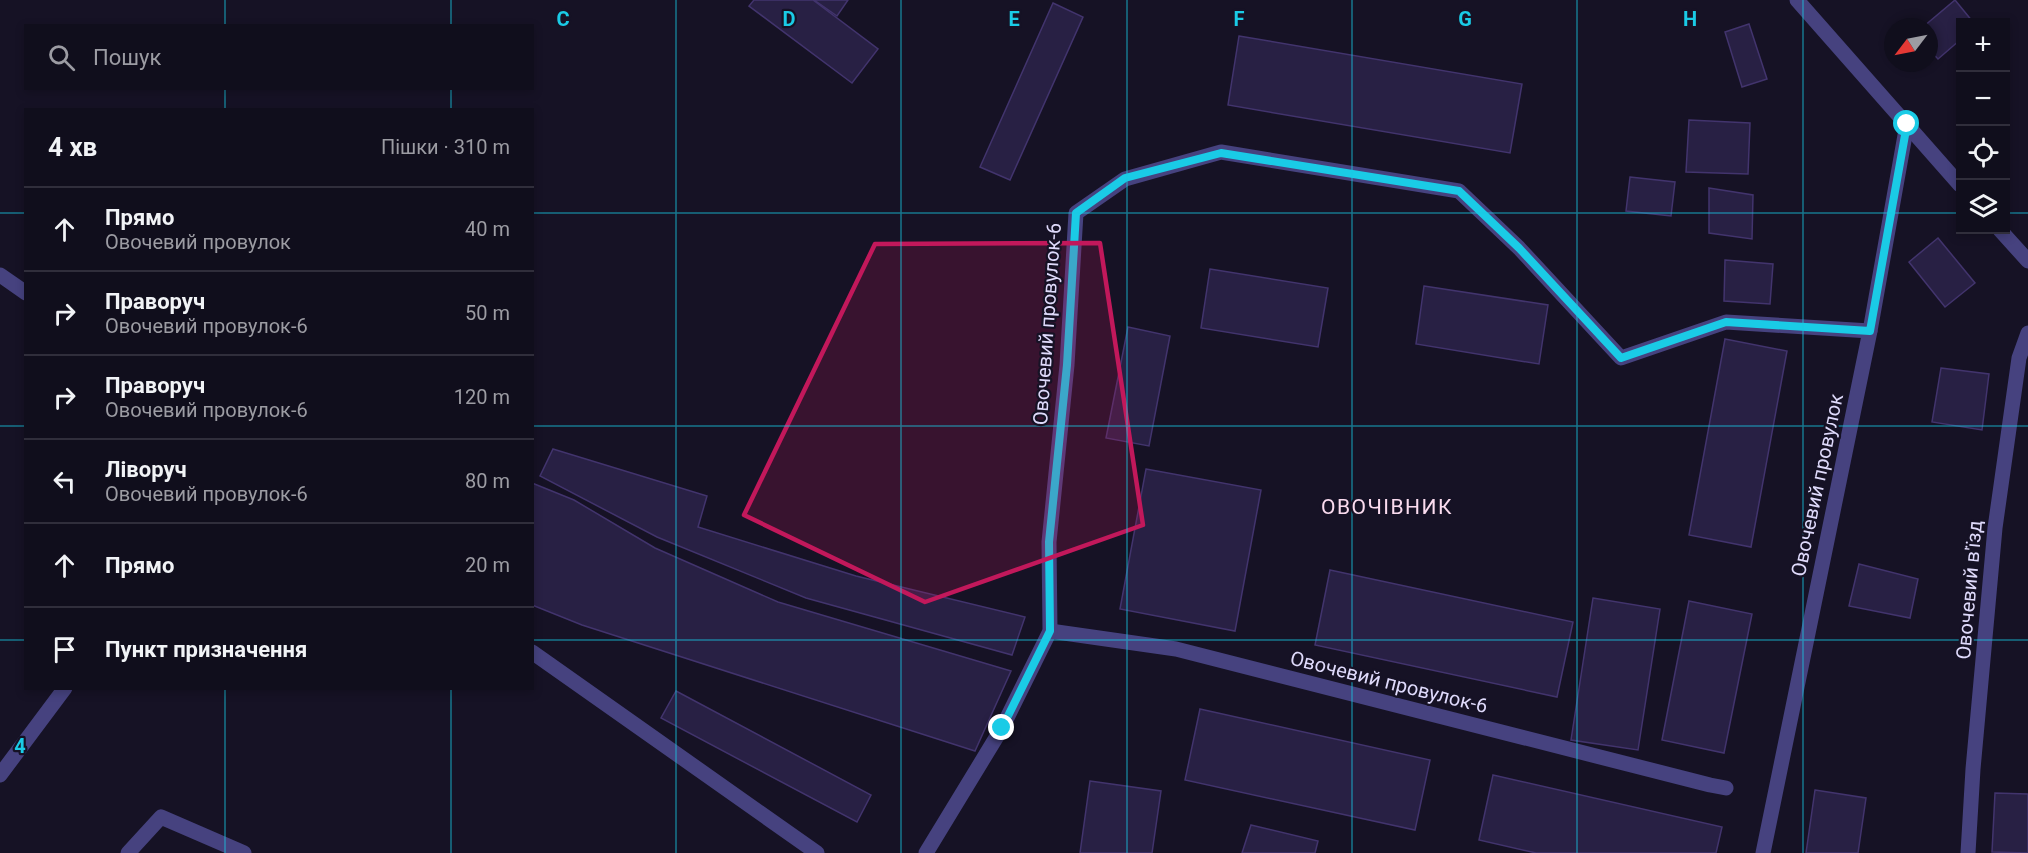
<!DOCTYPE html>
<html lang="uk">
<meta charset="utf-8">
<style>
:root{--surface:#100e1c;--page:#1e1c29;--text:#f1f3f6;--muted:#9c9ca3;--line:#302e3b}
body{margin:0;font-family:Roboto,sans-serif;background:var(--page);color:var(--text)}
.controls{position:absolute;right:18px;top:18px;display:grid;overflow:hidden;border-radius:0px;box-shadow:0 3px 9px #0003}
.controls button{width:54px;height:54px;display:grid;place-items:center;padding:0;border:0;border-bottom:2px solid var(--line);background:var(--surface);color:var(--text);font:30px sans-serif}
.compass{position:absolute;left:1884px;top:18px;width:54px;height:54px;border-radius:50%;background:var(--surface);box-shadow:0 3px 9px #0003;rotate:238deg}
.stop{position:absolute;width:18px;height:18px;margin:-14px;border:4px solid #1acbe6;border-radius:50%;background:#fff}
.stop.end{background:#1acbe6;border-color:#fff;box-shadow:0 2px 6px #0008}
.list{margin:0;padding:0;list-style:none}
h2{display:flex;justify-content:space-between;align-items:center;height:78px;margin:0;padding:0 24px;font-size:26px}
h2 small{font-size:20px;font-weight:400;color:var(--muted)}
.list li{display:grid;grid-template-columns:39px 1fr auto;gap:18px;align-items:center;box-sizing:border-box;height:84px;padding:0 24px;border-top:2px solid var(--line)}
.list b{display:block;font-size:22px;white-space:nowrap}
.list p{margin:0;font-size:20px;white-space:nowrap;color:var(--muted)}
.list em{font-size:20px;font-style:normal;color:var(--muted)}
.icon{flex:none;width:33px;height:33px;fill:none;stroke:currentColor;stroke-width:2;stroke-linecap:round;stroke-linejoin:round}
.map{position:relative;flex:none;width:2028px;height:853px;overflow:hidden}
.search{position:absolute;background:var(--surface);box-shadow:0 3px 9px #0003;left:24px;top:24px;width:510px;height:66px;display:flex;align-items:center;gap:15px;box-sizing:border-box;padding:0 21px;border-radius:0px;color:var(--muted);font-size:22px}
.panel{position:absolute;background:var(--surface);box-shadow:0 3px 9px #0003;left:24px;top:108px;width:510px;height:582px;border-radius:0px}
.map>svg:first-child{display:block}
</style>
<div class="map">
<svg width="2028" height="853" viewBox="0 0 2028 853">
<rect width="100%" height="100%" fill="#161225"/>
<!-- building -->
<g fill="#282044" stroke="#42346d" stroke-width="1.5">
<path d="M754,0h59l65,49 -26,34 -103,-77z"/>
<path d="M814,0h34l-11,16z"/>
<path d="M1955,0l18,22h-13v18l-22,19 -9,-10v-22h-6z"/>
<path d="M1053,3l30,14 -73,163 -30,-13z"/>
<path d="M1749,24l18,55 -25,8 -17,-55z"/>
<path d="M1239,36l283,48 -12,69 -282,-48z"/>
<path d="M1689,120l61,3 -2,51 -62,-2z"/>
<path d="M1630,177l45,5 -4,34 -45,-5z"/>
<path d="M1709,188l44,7 -1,44 -43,-6z"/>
<path d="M1938,238l37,45 -30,24 -36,-45z"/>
<path d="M1725,260l48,4 -3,40 -46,-3z"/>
<path d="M1210,269l118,19 -10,59 -117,-19z"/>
<path d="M1424,286l124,19 -9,59 -123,-20z"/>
<path d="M1128,327l42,9 -21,110 -43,-8z"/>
<path d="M1725,339l62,12 -36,196 -62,-12z"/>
<path d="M1941,368l48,6 -7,56 -50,-8z"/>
<path d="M553,449l154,47 -9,31 158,49 169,41 -13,38 -206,-57 -149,-61 -117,-61z"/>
<path d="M1146,469l115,21 -26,141 -115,-22z"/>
<path d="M532,483l42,17 81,48 123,54 233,69 -36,80 -393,-126 -50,-20z"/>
<path d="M1859,564l59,15 -8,39 -61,-12z"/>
<path d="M1330,570l243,52 -16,75 -242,-52z"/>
<path d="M1593,598l67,11 -22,141 -67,-10z"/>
<path d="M1689,601l63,13 -28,139 -62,-13z"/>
<path d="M676,691l195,104 -14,27 -196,-104z"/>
<path d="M1200,709l230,51 -15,70 -230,-50z"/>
<path d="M1493,775l229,52 -6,26h-180l-57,-13z"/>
<path d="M1090,781l71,10 -9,62h-72z"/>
<path d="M1815,790l51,8 -8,55h-52z"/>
<path d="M1995,793l33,1v59l-36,-1z"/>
<path d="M1251,825l67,16 -3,12h-73z"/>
</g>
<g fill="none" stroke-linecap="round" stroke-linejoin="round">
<!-- minor -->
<g stroke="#46427f" stroke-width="15">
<path d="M1797,0l163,185"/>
<path d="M2000,230l28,31"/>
<path d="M0,275l26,18"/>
<path d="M1050,631l126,18 534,136 16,3"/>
<path d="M532,652l285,201"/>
<path d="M0,775l65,-87"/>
<path d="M128,853l33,-36 83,36"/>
<path d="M926,853l76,-125 48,-97 -1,-89 18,-177 9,-152 49,-34 96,-27 238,39 60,57 102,110 105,-36 144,9"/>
<path d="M1763,853l107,-522 37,-207"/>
<path d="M1968,853l5,-84 22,-241 24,-170 9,-25"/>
</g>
</g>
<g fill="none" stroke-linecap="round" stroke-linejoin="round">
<!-- route -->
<path stroke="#1acbe6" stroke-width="8" d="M1002,728l48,-97 -1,-89 18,-177 9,-152 49,-35 96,-25 238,38 60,57 102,110 105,-36 144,9 37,-207"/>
</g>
<!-- marked area -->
<path fill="#c2185b" fill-opacity="0.2" stroke="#c2185b" stroke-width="4.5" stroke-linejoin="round" d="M1100,243l43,282 -218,77 -181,-87 131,-271z"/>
<!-- grid -->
<path fill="none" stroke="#1acbe6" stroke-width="1.5" stroke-opacity="0.55" d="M225,0v26M451,0v26M676,0v853M901,0v853M1127,0v853M1352,0v853M1577,0v853M1803,0v853M225,88v22M451,88v22M0,213h26M532,213h1428M2006,213h22M0,426h26M532,426h1496M0,640h26M532,640h1496M225,688v165M451,688v165"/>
<g text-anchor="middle" stroke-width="4.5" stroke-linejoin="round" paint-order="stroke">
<!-- street labels -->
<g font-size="20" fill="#dfdafb" stroke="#161225">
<text transform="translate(1047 324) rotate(-86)" y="7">Овочевий провулок-6</text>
<text transform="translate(1817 485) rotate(-78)" y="7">Овочевий провулок</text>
<text transform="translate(1969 590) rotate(-85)" y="7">Овочевий в'їзд</text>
<text transform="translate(1389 682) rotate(14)" y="7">Овочевий провулок-6</text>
</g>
<!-- neighbourhood labels -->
<g font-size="21" letter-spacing="1.5" fill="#fbdcef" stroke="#161225">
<text x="1387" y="514">ОВОЧІВНИК</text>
</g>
</g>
<g font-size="20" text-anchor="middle" font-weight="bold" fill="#1acbe6" stroke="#161225" stroke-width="4.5" stroke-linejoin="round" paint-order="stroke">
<text x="563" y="26">C</text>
<text x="789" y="26">D</text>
<text x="1014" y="26">E</text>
<text x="1239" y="26">F</text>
<text x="1465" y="26">G</text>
<text x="1690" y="26">H</text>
<text x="20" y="753">4</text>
</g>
</svg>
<div class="controls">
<button>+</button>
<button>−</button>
<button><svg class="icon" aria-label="locate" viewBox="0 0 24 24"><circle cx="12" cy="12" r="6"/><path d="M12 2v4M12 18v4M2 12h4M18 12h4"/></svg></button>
<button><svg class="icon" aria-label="layers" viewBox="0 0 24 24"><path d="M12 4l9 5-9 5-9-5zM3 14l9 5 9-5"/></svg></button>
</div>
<svg class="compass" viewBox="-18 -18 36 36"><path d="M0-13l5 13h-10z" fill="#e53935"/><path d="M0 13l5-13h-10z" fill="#9c9ca3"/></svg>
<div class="stop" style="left:1907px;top:124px"></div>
<div class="stop end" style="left:1002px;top:728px"></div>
<div class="search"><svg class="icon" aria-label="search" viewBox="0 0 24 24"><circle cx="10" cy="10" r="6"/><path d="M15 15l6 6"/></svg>Пошук</div>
<section class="panel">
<h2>4 хв<small>Пішки · 310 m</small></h2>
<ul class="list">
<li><svg class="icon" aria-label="ahead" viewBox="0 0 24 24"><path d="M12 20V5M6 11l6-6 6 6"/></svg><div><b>Прямо</b><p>Овочевий провулок</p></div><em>40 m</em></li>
<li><svg class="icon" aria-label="right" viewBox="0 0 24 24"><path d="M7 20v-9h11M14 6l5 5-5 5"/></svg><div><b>Праворуч</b><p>Овочевий провулок-6</p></div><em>50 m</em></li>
<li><svg class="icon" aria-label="right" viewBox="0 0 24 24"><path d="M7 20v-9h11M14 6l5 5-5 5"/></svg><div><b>Праворуч</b><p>Овочевий провулок-6</p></div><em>120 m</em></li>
<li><svg class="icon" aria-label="left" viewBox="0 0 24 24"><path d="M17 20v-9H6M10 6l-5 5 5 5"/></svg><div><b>Ліворуч</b><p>Овочевий провулок-6</p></div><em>80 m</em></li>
<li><svg class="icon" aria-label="ahead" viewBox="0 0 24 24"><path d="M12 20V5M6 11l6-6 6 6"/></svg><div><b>Прямо</b></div><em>20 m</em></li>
<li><svg class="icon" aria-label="arrive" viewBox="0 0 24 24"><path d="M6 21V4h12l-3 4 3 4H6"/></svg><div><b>Пункт призначення</b></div></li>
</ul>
</section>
</div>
